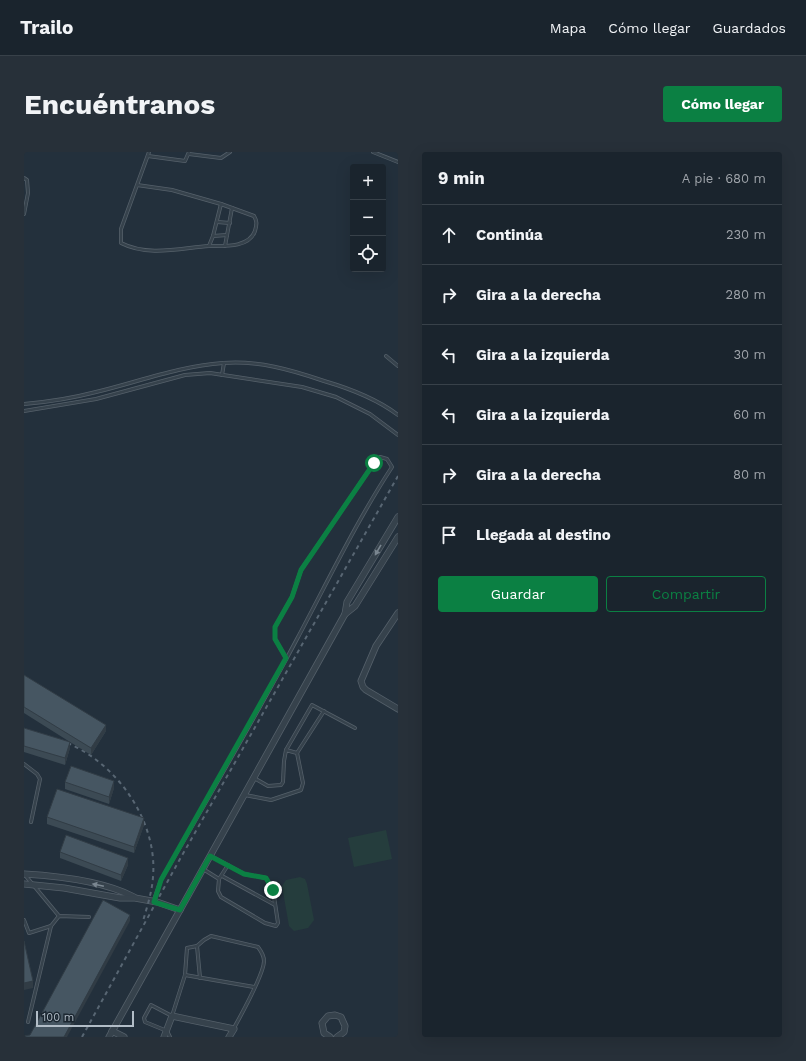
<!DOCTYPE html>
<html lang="es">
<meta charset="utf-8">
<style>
:root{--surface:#1a242d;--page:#273039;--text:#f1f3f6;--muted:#9fa4aa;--line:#384149;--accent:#0b8043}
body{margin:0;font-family:"Work Sans",sans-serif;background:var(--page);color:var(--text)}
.controls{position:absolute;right:12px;top:12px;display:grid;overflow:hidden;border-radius:4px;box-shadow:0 4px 16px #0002}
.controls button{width:36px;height:36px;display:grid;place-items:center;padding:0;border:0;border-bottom:1px solid var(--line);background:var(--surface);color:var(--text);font:20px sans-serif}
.scale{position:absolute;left:12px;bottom:10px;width:98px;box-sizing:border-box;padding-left:4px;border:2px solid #b2bdc7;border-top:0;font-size:11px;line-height:14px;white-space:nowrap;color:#b2bdc7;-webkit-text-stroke:3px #1c2731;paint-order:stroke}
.stop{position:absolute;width:12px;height:12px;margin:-9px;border:3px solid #0b8043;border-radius:50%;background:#fff}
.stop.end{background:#0b8043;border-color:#fff;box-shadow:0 1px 4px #0008}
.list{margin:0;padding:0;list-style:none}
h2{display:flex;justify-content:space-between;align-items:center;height:52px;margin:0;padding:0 16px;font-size:17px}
h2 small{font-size:13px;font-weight:400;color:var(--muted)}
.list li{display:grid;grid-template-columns:26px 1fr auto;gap:12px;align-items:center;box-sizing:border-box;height:60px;padding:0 16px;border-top:1px solid var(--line)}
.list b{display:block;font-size:15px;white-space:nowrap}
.list em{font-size:13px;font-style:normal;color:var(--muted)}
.actions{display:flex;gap:8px;padding:12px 16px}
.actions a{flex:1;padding:9px 0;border:1px solid var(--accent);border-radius:4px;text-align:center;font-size:14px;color:var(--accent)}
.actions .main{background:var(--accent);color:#fff}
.icon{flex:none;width:22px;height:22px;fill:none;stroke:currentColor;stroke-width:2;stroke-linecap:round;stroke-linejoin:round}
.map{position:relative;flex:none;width:374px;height:885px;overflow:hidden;border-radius:4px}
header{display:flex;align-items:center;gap:24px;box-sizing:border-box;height:56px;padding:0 20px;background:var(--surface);border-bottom:1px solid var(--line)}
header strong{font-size:19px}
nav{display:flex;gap:22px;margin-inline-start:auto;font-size:14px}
.intro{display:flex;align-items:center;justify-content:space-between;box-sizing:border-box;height:96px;padding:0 24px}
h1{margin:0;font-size:28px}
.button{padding:10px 18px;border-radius:4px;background:var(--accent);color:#fff;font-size:14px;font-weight:700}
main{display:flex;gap:24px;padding:0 24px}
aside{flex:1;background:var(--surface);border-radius:4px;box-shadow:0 4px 16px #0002}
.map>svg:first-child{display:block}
</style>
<header>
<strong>Trailo</strong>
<nav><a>Mapa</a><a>Cómo llegar</a><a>Guardados</a></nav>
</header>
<div class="intro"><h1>Encuéntranos</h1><a class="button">Cómo llegar</a></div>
<main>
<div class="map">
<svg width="374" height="885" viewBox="0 0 374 885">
<rect width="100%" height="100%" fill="#23303c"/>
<!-- garden -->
<g fill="#253d3d">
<path d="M362,678l6,29 -38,8 -6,-29z"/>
<path d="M276,725l5,2 2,5 7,36 -6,8 -14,3 -5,-5 -7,-40 4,-6z"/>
</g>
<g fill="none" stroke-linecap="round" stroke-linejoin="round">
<!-- service casing -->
<g stroke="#55606a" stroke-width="4">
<g id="service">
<path d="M349,0l25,10"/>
<path d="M165,2l32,4 9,-6"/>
<path d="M124,4l37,5 4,-9"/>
<path d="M0,26l3,2 1,13 -4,21"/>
<path d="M113,33l35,5 49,14 -8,32 -4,10c-28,2 -61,11 -88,-3v-14l28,-77"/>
<path d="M193,70l13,1"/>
<path d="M189,84l14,-1"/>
<path d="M185,94c15,0 40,2 46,-15 2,-7 2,-10 -1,-15l-33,-12"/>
<path d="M201,94l7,-38"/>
<path d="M362,204l12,10"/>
<path d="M198,223l2,-12"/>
<path d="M0,252c24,-2 49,-6 72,-12 42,-10 83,-26 127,-29 34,-3 69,7 101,18 24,7 53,18 74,34"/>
<path d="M0,259l72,-12 89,-24 25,-2 92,14 34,10 34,17 28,21"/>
<path d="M262,598l26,-45 43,23"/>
<path d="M273,601l27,-42"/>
<path d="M0,612l13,10 3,5 -9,43"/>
<path d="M221,643l26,5 30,-10 2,-7 -6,-30 -11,-3 -2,11 -1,21 -2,3 -13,1 -14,-8"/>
<path d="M179,717l16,10 -1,12 3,6 44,26 11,3 2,-3 -5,-33 -7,-12 -22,-4 -33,-18"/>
<path d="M1,723l34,41"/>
<path d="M198,724l53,29"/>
<path d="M195,727l9,-14"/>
<path d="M130,748l7,-20c46,-80 93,-160 136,-241 31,-58 59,-117 95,-172l-5,-8 -7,-2 -6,6 -73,107 -9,27 -17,30v12l11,19"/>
<path d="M0,768l5,13 22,-7"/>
<path d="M173,794l3,32"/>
<path d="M161,823l69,12"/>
<path d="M4,870l23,-96 8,-10 30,1"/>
<path d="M146,885l-3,-6 -22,-9 -1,-4 7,-13 21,11 13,-41 2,-27 10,-2 7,-6 7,-4 47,11c3,4 6,9 6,14 0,13 -23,54 -30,67"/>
</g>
</g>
<!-- minor casing -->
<g stroke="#55606a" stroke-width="7">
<g id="minor">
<path d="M374,461l-22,33 -15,35 2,6 3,3 32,19"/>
<path d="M321,462l2,-12 51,-85"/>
<path d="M0,722c34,2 80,7 110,23"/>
<path d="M0,732l40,4 56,10h15l22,4 23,8 165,-296 10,-8 43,-69"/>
<path d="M88,879l12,6"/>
<path d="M85,885l71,-127"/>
<path d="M140,885l8,-21 62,13 -5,8"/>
<path d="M306,885l-6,-4 -2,-10 6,-7 7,-1 6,2 4,9 -1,6 -7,5"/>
</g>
</g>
<!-- service -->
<use href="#service" stroke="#36424c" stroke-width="2.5"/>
<!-- minor -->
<use href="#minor" stroke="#36424c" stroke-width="5.5"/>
<!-- rail -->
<g stroke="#586673" stroke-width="2" stroke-dasharray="4 4" stroke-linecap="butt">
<path d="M36,588c54,19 98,79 93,137 -1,15 -6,30 -10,44"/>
<path d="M58,885l98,-178 218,-383"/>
</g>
</g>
<!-- wall -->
<g fill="#3c4a54">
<path d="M0,523l82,56 -15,24 -21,-13v6l-5,17 -41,-13v-24l46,14 -46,-29z"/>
<path d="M41,630l49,6 -5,16 -44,-15z"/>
<path d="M23,665l97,8 -10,28 -87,-29z"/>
<path d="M36,700l68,13 -7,16 -61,-23z"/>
</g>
<!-- shaded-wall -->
<g fill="#313c45">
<path d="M82,573v6l-15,24v-7z"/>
<path d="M46,590v6l-5,17v-7z"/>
<path d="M90,629v7l-5,16v-7z"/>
<path d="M120,666v7l-10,28v-6z"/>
<path d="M104,706v7l-7,16v-6z"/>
<path d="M106,763v6l-63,116h-3z"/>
<path d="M9,829v7l-9,2v-7z"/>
</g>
<!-- building -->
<g fill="#465662" stroke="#313c45">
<path d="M0,523l82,50 -15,23 -67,-41z"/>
<path d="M0,576l46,14 -5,16 -41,-12z"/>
<path d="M47,614l43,15 -5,16 -44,-15z"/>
<path d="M33,637l87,29 -10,29 -87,-30z"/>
<path d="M42,683l62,23 -7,17 -61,-23z"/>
<path d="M79,748l27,15 -66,122h-40v-1l6,-1z"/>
<path d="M0,789l9,40 -9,2z"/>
</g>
<!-- one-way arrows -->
<defs><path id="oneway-solid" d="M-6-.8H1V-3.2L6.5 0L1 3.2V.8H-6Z"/></defs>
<g fill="#7a8690">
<use href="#oneway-solid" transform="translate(354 398) rotate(120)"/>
<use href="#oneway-solid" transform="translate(74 733) rotate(-168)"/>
</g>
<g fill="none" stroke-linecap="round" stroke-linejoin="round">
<!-- route -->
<path stroke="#0b8043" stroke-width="5" d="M249,738l-7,-12 -22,-4 -34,-18 -30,54 -26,-8 7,-22 125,-222 -11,-19v-12l17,-30 9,-27 73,-107"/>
</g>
</svg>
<div class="controls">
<button>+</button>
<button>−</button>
<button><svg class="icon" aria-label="locate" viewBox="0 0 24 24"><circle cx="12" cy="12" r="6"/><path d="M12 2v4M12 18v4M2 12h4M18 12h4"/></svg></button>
</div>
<div class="scale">100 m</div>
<div class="stop" style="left:350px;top:311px"></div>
<div class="stop end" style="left:249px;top:738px"></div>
</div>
<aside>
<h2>9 min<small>A pie · 680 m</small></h2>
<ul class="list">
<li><svg class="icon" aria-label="ahead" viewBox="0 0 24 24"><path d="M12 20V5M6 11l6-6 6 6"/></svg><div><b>Continúa</b></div><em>230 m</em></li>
<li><svg class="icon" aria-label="right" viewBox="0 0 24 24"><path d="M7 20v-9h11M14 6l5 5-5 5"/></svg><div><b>Gira a la derecha</b></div><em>280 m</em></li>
<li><svg class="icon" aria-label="left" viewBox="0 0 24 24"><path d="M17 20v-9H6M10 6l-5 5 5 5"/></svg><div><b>Gira a la izquierda</b></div><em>30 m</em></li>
<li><svg class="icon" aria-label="left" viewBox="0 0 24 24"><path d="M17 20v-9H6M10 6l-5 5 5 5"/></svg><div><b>Gira a la izquierda</b></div><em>60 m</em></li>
<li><svg class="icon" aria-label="right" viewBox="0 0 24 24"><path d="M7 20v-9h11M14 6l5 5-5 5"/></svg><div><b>Gira a la derecha</b></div><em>80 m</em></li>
<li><svg class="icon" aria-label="arrive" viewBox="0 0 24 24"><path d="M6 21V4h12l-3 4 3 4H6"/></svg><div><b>Llegada al destino</b></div></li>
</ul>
<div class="actions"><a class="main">Guardar</a><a>Compartir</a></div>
</aside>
</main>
